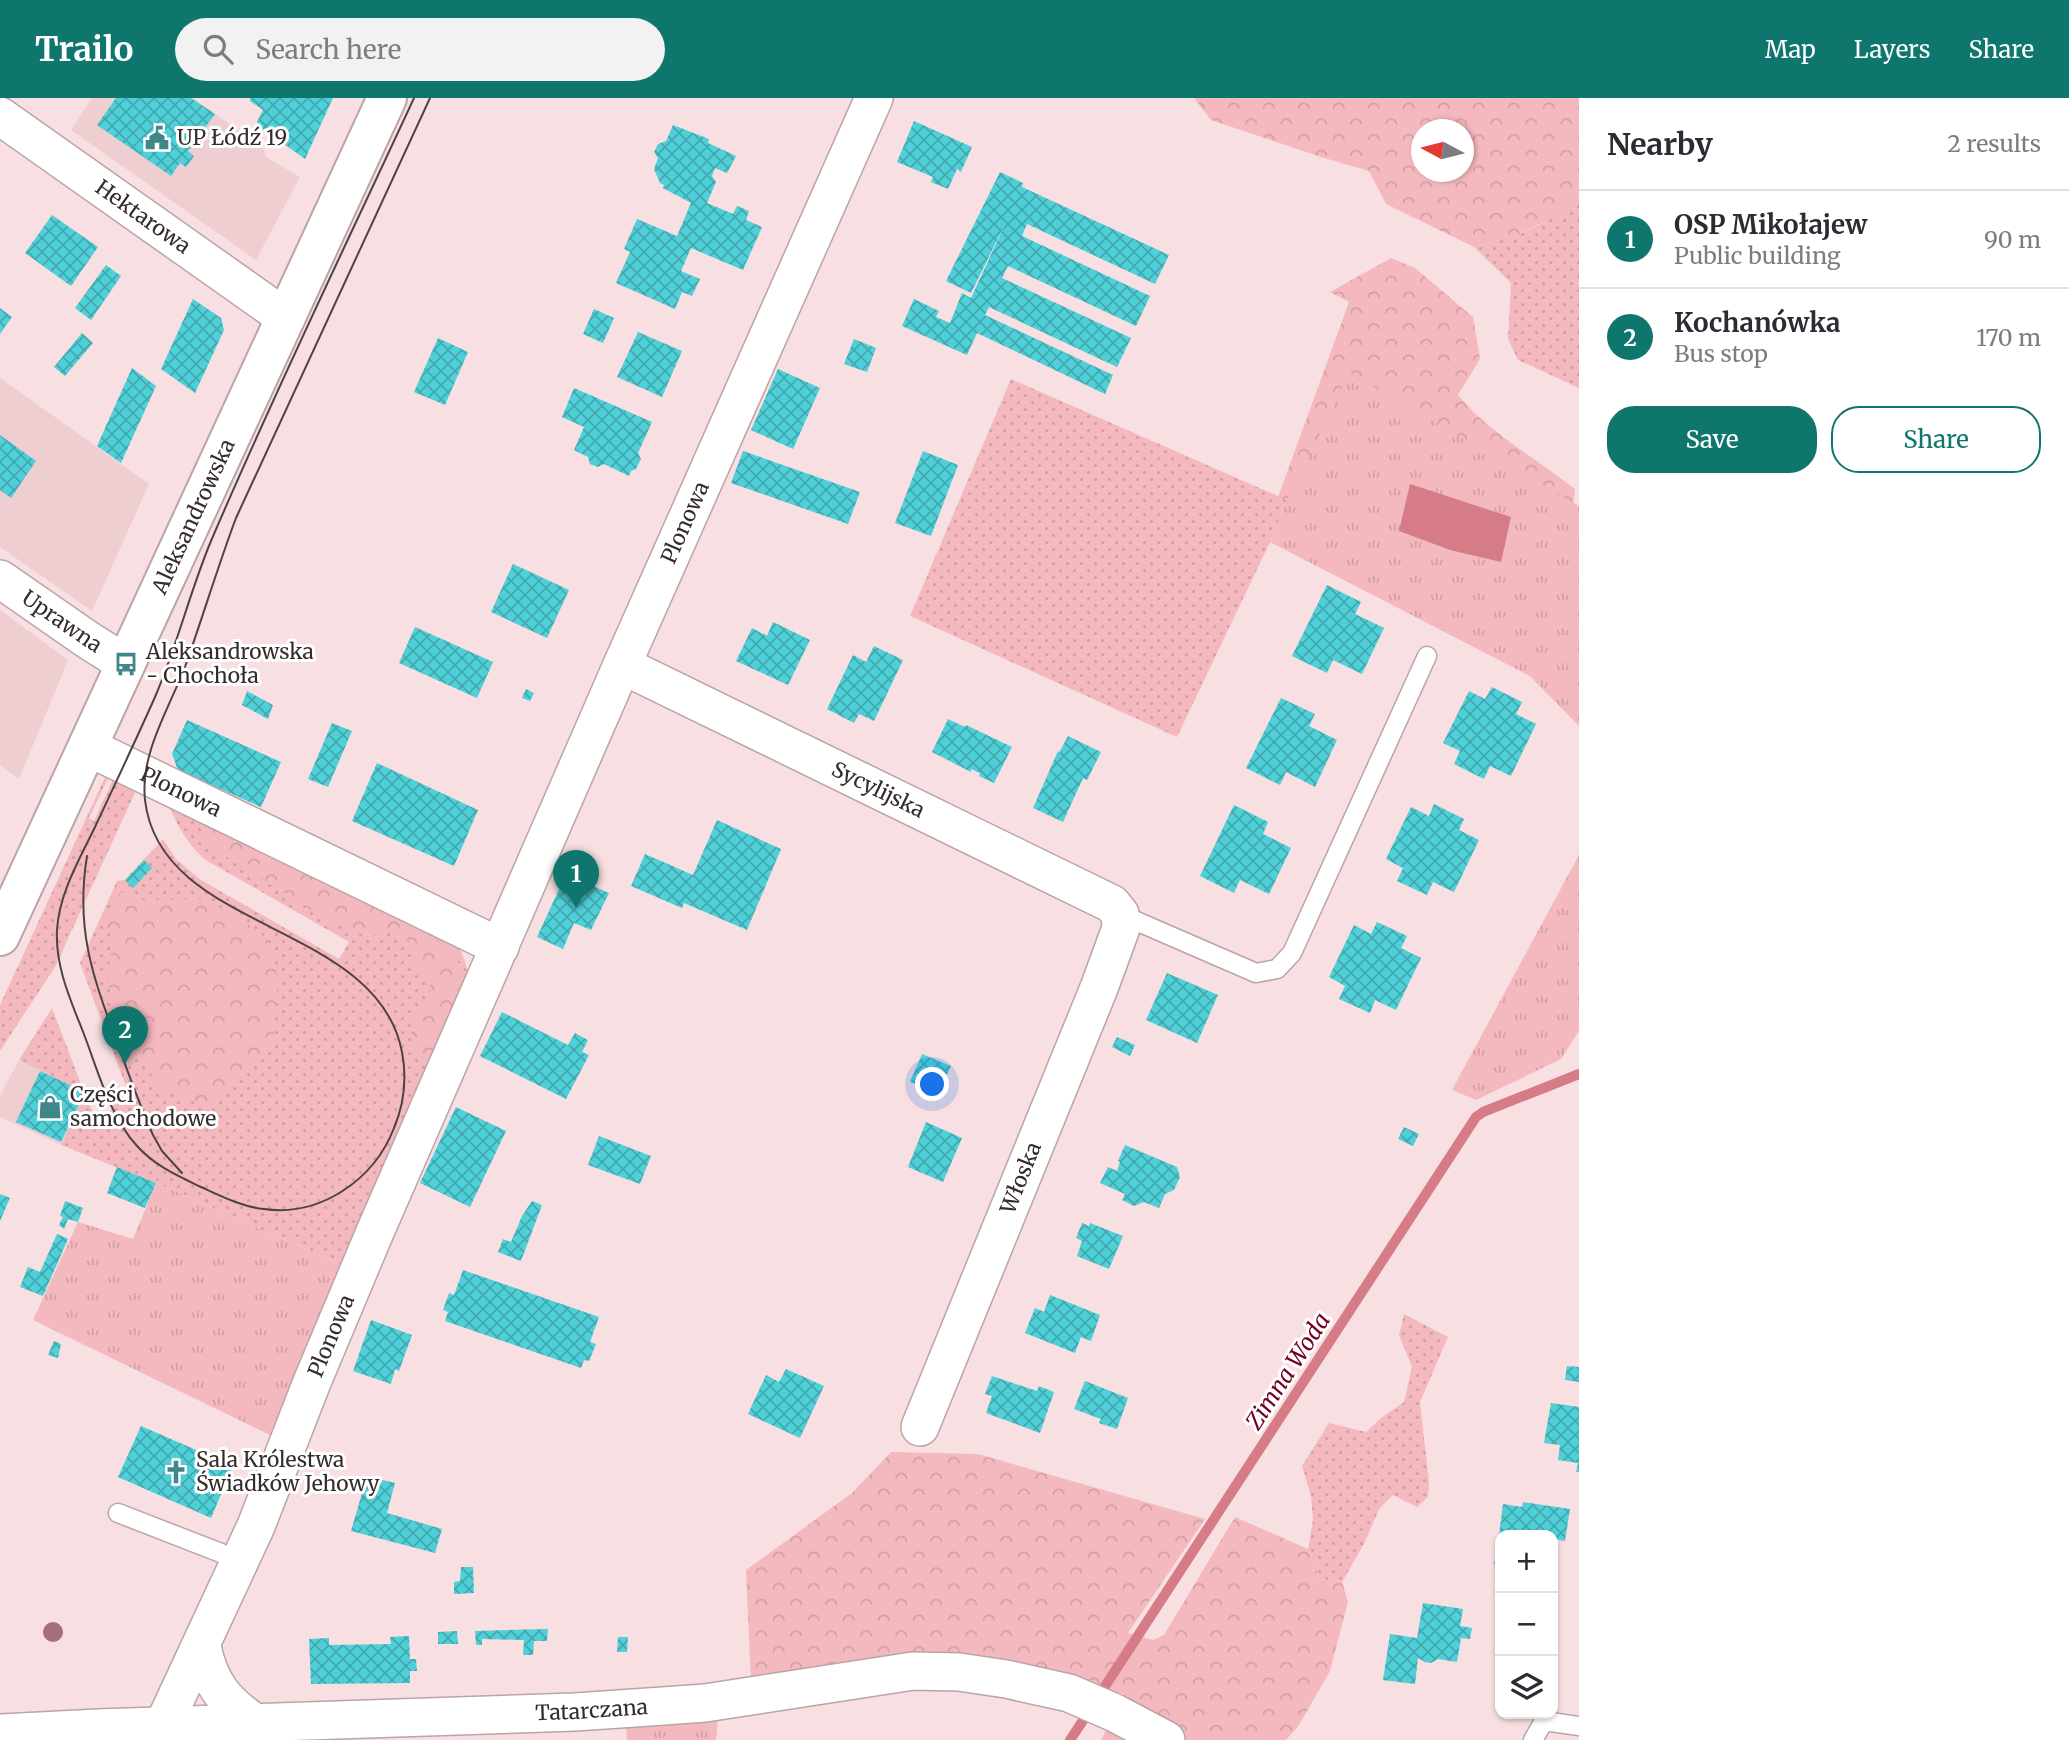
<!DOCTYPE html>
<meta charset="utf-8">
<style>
:root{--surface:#fff;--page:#f2f2f3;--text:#2b2b33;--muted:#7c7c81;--line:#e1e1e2;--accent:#0f766e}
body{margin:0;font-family:Merriweather,serif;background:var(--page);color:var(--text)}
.controls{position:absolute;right:21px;bottom:21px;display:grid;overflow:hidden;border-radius:14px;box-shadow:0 2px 5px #0004}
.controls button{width:63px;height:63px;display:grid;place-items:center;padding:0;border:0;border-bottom:2px solid var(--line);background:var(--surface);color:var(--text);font:35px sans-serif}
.compass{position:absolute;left:1411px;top:21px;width:63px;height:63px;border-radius:50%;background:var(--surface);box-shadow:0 2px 5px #0004;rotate:277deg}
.you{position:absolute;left:933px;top:987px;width:24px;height:24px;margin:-18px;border:5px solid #fff;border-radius:50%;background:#1a73e8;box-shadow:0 0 0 10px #1a73e833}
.badge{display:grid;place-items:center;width:46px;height:46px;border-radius:50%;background:var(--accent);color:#fff;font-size:23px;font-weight:700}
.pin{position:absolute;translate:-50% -58px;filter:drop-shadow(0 2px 4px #0008)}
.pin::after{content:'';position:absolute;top:37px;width:24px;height:21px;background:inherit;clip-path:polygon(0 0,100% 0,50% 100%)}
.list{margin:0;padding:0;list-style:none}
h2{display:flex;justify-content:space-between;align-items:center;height:91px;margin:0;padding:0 28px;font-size:30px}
h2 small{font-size:23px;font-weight:400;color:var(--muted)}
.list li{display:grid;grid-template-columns:46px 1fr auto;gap:21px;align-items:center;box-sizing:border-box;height:98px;padding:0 28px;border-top:2px solid var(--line)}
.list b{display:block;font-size:26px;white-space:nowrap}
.list p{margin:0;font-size:23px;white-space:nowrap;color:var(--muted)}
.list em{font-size:23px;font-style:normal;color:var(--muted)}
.actions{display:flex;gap:14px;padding:21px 28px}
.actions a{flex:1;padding:16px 0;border:2px solid var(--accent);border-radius:28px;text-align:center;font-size:24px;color:var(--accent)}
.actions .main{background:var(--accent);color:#fff}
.icon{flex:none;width:38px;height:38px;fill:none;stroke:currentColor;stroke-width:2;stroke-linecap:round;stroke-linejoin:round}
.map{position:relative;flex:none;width:1579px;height:1642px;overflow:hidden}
header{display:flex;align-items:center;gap:42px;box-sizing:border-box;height:98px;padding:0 35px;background:var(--accent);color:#fff}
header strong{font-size:33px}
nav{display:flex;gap:38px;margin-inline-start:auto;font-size:24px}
.search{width:490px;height:63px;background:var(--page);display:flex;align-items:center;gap:18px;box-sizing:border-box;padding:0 24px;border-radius:38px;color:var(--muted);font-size:26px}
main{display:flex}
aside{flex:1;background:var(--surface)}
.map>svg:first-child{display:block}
</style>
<header>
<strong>Trailo</strong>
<div class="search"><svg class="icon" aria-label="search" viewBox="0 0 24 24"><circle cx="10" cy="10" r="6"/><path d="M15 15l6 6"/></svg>Search here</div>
<nav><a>Map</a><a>Layers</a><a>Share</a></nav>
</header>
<main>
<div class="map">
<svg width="1579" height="1642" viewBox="0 0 1579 1642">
<defs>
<pattern id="grass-dots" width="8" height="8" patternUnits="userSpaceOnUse" patternTransform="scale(1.75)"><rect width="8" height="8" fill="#f4b9be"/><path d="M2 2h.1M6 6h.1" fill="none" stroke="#d29fa3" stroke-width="1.8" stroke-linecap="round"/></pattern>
<pattern id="forest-crowns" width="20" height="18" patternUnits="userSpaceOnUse" patternTransform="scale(1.75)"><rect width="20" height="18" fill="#f4b9be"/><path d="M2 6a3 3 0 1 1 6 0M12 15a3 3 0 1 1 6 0" fill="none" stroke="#d29fa3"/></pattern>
<pattern id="park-tufts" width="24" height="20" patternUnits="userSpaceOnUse" patternTransform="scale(1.75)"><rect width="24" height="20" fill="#f4b9be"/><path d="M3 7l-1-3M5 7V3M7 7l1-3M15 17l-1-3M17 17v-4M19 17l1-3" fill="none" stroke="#d29fa3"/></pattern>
<pattern id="building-cross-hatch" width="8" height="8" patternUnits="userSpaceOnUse" patternTransform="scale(1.75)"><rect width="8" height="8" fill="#4fd0d8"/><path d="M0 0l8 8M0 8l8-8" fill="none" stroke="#42a9af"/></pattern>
</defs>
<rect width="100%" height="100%" fill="#f8dfe1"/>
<!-- built -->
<g fill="#eeced0">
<path d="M92,0h101l70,50 3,9 34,20 -44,83 -185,-130z"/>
<path d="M0,280l149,106 -57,127 -92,-64z"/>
<path d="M0,512l68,50 -49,119 -19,-14z"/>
<path d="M19,962l66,33 -24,52 -61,-28v-21z"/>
</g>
<!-- grass -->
<g fill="url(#grass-dots)">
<path d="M1579,96v194l-61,-28 -10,-21 3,-56 -37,-36c42,-10 75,-21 105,-53z"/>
<path d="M1011,281l276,121 -17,42 -93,195 -267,-121z"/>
<path d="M107,675l3,1 -21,44 5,3 21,-46 23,11 -83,181 -55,84v-46z"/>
<path d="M169,708l281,130c16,20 18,30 18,55l-118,277 -194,-85 -95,-38 24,-52 11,27 13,-5 6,-17 13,-6 -48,-129 37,-82 8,-1 38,-41 13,20 25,21 138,79 10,-17 -145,-83c-17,-16 -26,-32 -35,-53z"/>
<path d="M52,910l32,84 -65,-32z"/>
<path d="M1404,1216l44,23 -28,65 9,80 -1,15 -11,10 -24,-12 -14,14 -15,35 -22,38 -22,-3 -12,-30 5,-29 -2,-24 -9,-30 27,-43 37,9 15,-14 23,-16 8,-35 -13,-32z"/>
</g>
<!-- forest -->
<g fill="url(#forest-crowns)" fill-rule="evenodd">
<path d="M1194,0h385v96l-17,19 -49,24 -39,10 -88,-43 -17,-33 -48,-14 -110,-37zM1422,32h42v42h-42z"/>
<path d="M1391,160l24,10 58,49 7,42 -22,36c31,38 78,63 117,94l-5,41 -241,-49 -42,19 -9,-3 71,-195 -19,-10z"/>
<path d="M205,731l18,1 222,115 16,21 -3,27 -24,64 -16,-1c-11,-25 -11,-44 12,-61v-15l-17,-14 -4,-25 -25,-12 -13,9 -45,-19 -123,-77z"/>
<path d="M127,792l16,10 56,-1 36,15 32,25 11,40 -5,62 -27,34 -41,31 -47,-18 -51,-106 6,-43 -9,-14 11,-29z"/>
<path d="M891,1354l87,2 227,65 -77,114 25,7 11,-5 71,-118 73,32 12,30 22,3 6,20 -18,69 -31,54 -13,15h-185l23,-46 -138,-30 -235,18 -5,-112 106,-77z"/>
</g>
<!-- park -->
<g fill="url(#park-tufts)">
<path d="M1350,275l229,133v220l-49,-50 -260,-134 17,-42z"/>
<path d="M1579,757v176l-18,28 -85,41 -24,-10z"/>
<path d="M156,1085l194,85 -78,168 -239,-116 45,-98 55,17z"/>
<path d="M718,1621l-2,21h-89l-1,-15z"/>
</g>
<!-- water -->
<path fill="#d67c86" d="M1410,386l101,33 -10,45 -51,-12 -51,-19z"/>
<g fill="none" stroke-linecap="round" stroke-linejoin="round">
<!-- stream -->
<g stroke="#d67c86" stroke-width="10">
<path d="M1098,1599l378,-580 7,-5 96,-38"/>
<path d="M1070,1642l20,-30"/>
</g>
</g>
<!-- building -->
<g fill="url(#building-cross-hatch)">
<path d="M116,0h75l24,16 -27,37 6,5 -8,11 -6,-4 -9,13 -74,-51z"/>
<path d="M251,0h82l-28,61 -49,-35 7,-14 -13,-9z"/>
<path d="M914,23l58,26 -11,25 -4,-3 -9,20 -17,-7 2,-5 -36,-15z"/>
<path d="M673,27l36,14 -1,4 28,13 -9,17 -12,-5 -3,8 4,6 -9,21 26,11 4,-8 12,5 -3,9 16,7 -19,43 -52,-22 -10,23 19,8 -8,17 -10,-4 -7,17 -59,-26 14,-31 -6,-3 13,-30 40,17 14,-33 -28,-15 1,-3 -4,-2 -6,-14 4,-11 -4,-6 4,-8 8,-3z"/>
<path d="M1000,74l23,11 -1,4 147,68 -14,29 -128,-60 -5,12 128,60 -14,30 -128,-60 -6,12 129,60 -14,29 -128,-60 -4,8 128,60 -8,19 -128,-61 -10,22 -65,-29 12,-27 25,12 -3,6 14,6 12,-30 9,5 36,-78 -36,73 -25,-12z"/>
<path d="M52,117l46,32 -27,39 -46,-33z"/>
<path d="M106,167l15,11 -30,44 -16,-12z"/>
<path d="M193,201l28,19 3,12 -29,63 -34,-24z"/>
<path d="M0,210l12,9 -12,17z"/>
<path d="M594,211l20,9 -11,25 -20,-9z"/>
<path d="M638,234l44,19 -20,46 -45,-20z"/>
<path d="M82,235l11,10 -28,33 -11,-9z"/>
<path d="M438,240l30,14 -23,53 -31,-13z"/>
<path d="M854,241l22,9 -9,24 -23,-8z"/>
<path d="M132,270l24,18 -35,77 -24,-17z"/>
<path d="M778,271l42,19 -27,61 -42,-19z"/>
<path d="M574,290l78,34 -14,31 3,6 -5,10 -5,2 -2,5 -25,-12 -6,3 -8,-3 -2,-7 -14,-7 10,-23 -22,-10z"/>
<path d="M0,337l36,26 -25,37 -11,-8z"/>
<path d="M743,353l117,41 -12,32 -117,-41z"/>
<path d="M923,353l35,14 -27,71 -36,-13z"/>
<path d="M513,466l56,26 -22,48 -56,-26z"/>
<path d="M1327,487l34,17 -6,12 29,14 -22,46 -29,-14 -6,13 -35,-17z"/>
<path d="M773,524l37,18 -22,45 -52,-24 16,-33 15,8z"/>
<path d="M415,529l78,35 -16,36 -78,-35z"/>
<path d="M874,548l29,14 -29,61 -15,-7 -5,9 -27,-14 26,-54 13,7z"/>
<path d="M1492,589l30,15 -6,12 20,10 -25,52 -21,-10 -6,13 -30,-15 6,-13 -17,-8 26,-52 16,8z"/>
<path d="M526,591l8,4 -4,8 -8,-3z"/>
<path d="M247,593l26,14 -5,14 -26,-14z"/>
<path d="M1281,600l34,16 -6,12 28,14 -22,47 -29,-15 -6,13 -34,-17z"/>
<path d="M948,621l17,8 1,-2 46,22 -18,36 -15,-7 1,-3 -9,-4v3l-39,-20z"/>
<path d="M187,622l94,42 -20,45 -83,-37 -6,-16z"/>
<path d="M332,625l20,8 -24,56 -20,-8z"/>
<path d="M1068,638l33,16 -14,28 -4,-2 -20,44 -30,-14 25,-57 1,2z"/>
<path d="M377,665l101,47 -24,56 -102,-45z"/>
<path d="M1434,706l30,15 -5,11 20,10 -25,52 -21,-10 -6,13 -30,-14 6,-13 -17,-9 25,-52 18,9z"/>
<path d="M1234,707l34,17 -5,12 28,14 -22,46 -29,-14 -6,13 -34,-17z"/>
<path d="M717,722l64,29 -34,81 -63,-27 -2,5 -51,-22 14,-32 48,21z"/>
<path d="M144,762l8,8 -19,20 -8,-8z"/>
<path d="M566,776l43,19 -18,37 -17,-7 -11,26 -26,-12z"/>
<path d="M1377,824l30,14 -6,12 20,10 -25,52 -21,-10 -5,13 -31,-14 6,-13 -16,-9 25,-52 17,9z"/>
<path d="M1167,875l51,22 -21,48 -51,-23z"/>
<path d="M502,914l66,33 7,-12 13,7 -6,12 7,3 -23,44 -86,-43z"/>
<path d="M1117,939l18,8 -5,11 -18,-9z"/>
<path d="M922,956l29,12 -13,28 -28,-12z"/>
<path d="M40,973l45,21 -24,50 -45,-20z"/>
<path d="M456,1009l50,24 -36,76 -50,-24z"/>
<path d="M926,1024l36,16 -19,44 -35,-15z"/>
<path d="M1404,1029l15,7 -6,12 -15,-7z"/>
<path d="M599,1038l52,20 -11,28 -52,-19z"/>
<path d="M1125,1047l52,22 3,10 -6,13 -9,4 -6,14 -15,-6 -10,4 -12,-6 3,-6 -25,-11 8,-16 9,4 3,-9 -2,-1z"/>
<path d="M117,1069l39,16 -11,25 -38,-15z"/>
<path d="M0,1096l10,4 -10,23z"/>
<path d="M65,1103l18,7 -5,14 -10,-3 -4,10 -5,-4 4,-8 -3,-1z"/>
<path d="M532,1103l10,4 -21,56 -23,-9 5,-13 8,3 11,-26z"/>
<path d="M1082,1125l7,3 1,-3 33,13 -14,33 -32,-13 5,-15 -6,-3z"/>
<path d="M57,1136l11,5 -25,57 -23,-9 8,-20 12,5z"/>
<path d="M463,1172l136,47 -9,25 6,2 -7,17 -5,-1 -3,8 -136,-47 3,-9 -5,-2 6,-17 5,2z"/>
<path d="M1050,1197l50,20 -9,26 -10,-4 -6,16 -50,-20 10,-25 9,4z"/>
<path d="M371,1222l41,15 -13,36 -4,-2 -4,15 -38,-13z"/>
<path d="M54,1243l7,3 -3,14 -10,-3z"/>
<path d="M1567,1268l12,1v15l-14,-2z"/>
<path d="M786,1271l38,17 -24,52 -52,-24 18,-39 13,7z"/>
<path d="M992,1278l45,15 2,-5 15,6 -14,41 -54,-20 6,-17 -7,-2z"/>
<path d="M1085,1283l43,17 -11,31 -18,-6 2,-4 -27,-10z"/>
<path d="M1551,1305l28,4v65h-3l2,-9 -20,-3 2,-15 -16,-2z"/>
<path d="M141,1328l92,40 -22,52 -93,-41z"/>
<path d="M367,1378l28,7 -8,30 55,16 -7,24 -84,-22z"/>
<path d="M1523,1404l47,7 -5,32 -12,-2v-4h-54l4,-31 19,3z"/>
<path d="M1499,1438h1v29l-6,-1z"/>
<path d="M461,1469h12l1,26 -20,1v-12l6,-1z"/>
<path d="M1423,1505l40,6 -3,17 12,2 -2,11 -9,-1 -4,24 -19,-3 -7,4 -6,-1 -7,-4 -3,26 -32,-4 7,-46 27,4z"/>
<path d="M548,1531l-1,12h-13l-1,14h-10l1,-15 -42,-1v6h-6l-1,-14z"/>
<path d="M457,1533l1,13h-20v-12z"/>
<path d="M409,1538l1,23h6l1,12h-7v12l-99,1 -2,-45 20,-1v7l62,-1 -1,-7z"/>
<path d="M618,1539h10l-1,15h-10z"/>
</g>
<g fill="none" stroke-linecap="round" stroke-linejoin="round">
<!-- lane casing -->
<g stroke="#bba4a6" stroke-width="21">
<g id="lane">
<path d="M1120,816l136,59 21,-4 15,-16 135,-297"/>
<path d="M118,1415l103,40 18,10"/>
<path d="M1533,1642l11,-19 35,5"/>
</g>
</g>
<!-- street casing -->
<g stroke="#bba4a6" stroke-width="40">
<g id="street">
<path id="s1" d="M0,18l286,202"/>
<path id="s2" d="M0,481l88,61 38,24"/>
<path id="s3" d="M622,567l490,239 8,10 1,14 -22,60 -179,439"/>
<path id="s4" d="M88,649l412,200"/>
<path d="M202,1548c7,37 23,57 54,77"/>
<path id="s5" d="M0,1635l99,-5 476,-16 88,-6 42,-3 208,-32 46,1 47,7 63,14 46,20 51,27"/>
<path id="s6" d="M164,1642l-1,-14 93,-200 56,-144 63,-150 247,-567 252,-567"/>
</g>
</g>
<!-- secondary casing -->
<g stroke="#bba4a6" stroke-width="42">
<g id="secondary">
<path id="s7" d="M0,838l387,-838"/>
</g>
</g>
<!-- lane -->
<use href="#lane" stroke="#fff" stroke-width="18"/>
<!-- street -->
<use href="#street" stroke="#fff" stroke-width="37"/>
<!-- secondary -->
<use href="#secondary" stroke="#fff" stroke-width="38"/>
<!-- tram -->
<g stroke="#4e4343" stroke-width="2">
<path d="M414,0c-68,147 -139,293 -203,443 -21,50 -34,105 -56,156 -19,43 -40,87 -60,130 -16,33 -36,67 -38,103 -2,38 15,73 28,107 14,37 25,79 52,109 18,20 41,30 64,41 20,9 41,20 63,22 56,8 110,-29 130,-81 10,-24 13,-50 8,-76 -25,-131 -242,-119 -257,-252 -5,-48 25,-92 41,-136 17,-48 32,-98 50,-146l194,-420"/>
<path d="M87,758c-12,74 6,121 31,189 11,30 22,61 35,90l9,16 20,22"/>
</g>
</g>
<!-- trees -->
<circle fill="#a66e78" cx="53" cy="1534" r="10"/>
<!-- icons -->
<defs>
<g id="civic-bare" transform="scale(1.89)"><path d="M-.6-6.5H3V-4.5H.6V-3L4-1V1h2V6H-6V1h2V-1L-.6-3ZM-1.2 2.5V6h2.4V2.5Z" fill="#3f878b" stroke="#fff" stroke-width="2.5" paint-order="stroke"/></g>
<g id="bus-bare" transform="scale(1.89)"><path d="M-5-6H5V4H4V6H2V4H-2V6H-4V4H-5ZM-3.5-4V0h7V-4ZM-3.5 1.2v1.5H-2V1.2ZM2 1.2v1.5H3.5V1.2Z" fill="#3f878b" stroke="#fff" stroke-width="2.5" paint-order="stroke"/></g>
<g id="shop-bare" transform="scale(1.89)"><path d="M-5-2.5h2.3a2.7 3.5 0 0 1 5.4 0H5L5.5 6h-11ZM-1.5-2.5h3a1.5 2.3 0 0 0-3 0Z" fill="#3f878b" stroke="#fff" stroke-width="2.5" paint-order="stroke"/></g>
<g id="church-bare" transform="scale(1.89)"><path d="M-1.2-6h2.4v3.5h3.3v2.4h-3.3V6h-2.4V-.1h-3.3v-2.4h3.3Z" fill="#3f878b" stroke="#fff" stroke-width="2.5" paint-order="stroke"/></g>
</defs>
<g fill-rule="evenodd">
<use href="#civic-bare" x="157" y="40"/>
<use href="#bus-bare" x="126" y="566"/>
<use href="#shop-bare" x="50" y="1009"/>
<use href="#church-bare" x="176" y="1374"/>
</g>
<g text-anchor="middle" stroke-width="6" stroke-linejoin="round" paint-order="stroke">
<!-- poi labels -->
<g font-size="21" fill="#352c2c" stroke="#fff" text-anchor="start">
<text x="177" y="47">UP Łódź 19</text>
<text x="146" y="561">Aleksandrowska<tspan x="146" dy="24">- Chochoła</tspan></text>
<text x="70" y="1004">Części<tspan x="70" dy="24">samochodowe</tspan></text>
<text x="196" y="1369">Sala Królestwa<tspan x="196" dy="24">Świadków Jehowy</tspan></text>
</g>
<!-- street labels -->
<g font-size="21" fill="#352c2c" stroke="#fff">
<text dy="7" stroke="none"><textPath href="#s1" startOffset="175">Hektarowa</textPath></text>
<text dy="7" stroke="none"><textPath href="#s7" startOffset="462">Aleksandrowska</textPath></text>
<text dy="7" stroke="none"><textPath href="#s6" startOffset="1326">Plonowa</textPath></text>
<text dy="7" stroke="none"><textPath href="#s2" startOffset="75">Uprawna</textPath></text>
<text dy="7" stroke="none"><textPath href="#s3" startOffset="285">Sycylijska</textPath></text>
<text dy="7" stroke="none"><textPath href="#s4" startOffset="103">Plonowa</textPath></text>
<text transform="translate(1021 1080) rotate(-68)" y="7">Włoska</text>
<text dy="7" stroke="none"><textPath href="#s6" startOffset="439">Plonowa</textPath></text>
<text dy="7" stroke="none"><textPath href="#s5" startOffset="592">Tatarczana</textPath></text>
</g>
<!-- water labels -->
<g font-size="23" font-style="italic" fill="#720023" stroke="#fff">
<text transform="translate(1288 1273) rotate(-57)" y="8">Zimna Woda</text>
</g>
</g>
</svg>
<div class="controls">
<button>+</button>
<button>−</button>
<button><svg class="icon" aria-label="layers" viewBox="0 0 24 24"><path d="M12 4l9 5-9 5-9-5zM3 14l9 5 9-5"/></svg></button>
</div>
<svg class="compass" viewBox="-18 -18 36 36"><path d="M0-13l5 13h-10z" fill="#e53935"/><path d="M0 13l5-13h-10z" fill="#7c7c81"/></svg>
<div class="you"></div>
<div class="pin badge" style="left:576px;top:810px">1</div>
<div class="pin badge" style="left:125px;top:966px">2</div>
</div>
<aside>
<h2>Nearby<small>2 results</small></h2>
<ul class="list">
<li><span class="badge">1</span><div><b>OSP Mikołajew</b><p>Public building</p></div><em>90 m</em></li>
<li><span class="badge">2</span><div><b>Kochanówka</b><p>Bus stop</p></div><em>170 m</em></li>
</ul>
<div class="actions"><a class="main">Save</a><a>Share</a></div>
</aside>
</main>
